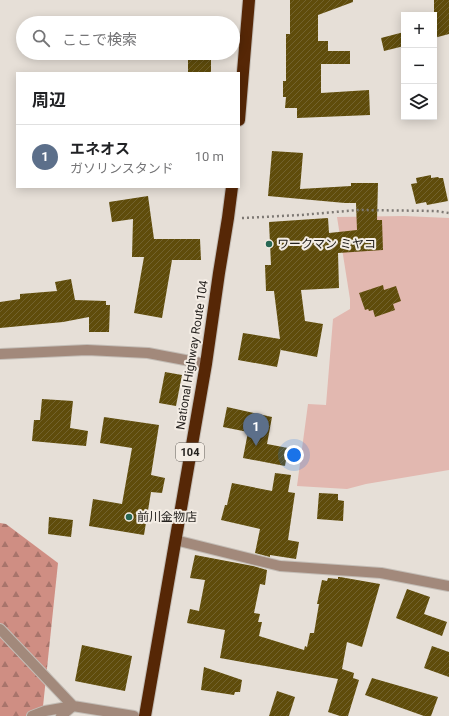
<!DOCTYPE html>
<html lang="ja">
<meta charset="utf-8">
<style>
:root{--surface:#fff;--page:#f2f2f2;--text:#202124;--muted:#757577;--line:#e0e0e0;--accent:#276754}
body{margin:0;font-family:Roboto,"Noto Sans JP",sans-serif;background:var(--page);color:var(--text)}
.controls{position:absolute;right:12px;top:12px;display:grid;overflow:hidden;border-radius:0px;box-shadow:0 2px 10px #0003}
.controls button{width:36px;height:36px;display:grid;place-items:center;padding:0;border:0;border-bottom:1px solid var(--line);background:var(--surface);color:var(--text);font:20px sans-serif}
.you{position:absolute;left:294px;top:455px;width:14px;height:14px;margin:-10px;border:3px solid #fff;border-radius:50%;background:#1a73e8;box-shadow:0 0 0 6px #1a73e833}
.badge{display:grid;place-items:center;width:26px;height:26px;border-radius:50%;background:var(--accent);color:#fff;font-size:13px;font-weight:700}
.pin{position:absolute;translate:-50% -33px;filter:drop-shadow(0 1px 2px #0008)}
.pin::after{content:'';position:absolute;top:21px;width:14px;height:12px;background:inherit;clip-path:polygon(0 0,100% 0,50% 100%)}
.list{margin:0;padding:0;list-style:none}
h2{display:flex;justify-content:space-between;align-items:center;height:52px;margin:0;padding:0 16px;font-size:17px}
h2 small{font-size:13px;font-weight:400;color:var(--muted)}
.list li{display:grid;grid-template-columns:26px 1fr auto;gap:12px;align-items:center;box-sizing:border-box;height:64px;padding:0 16px;border-top:1px solid var(--line)}
.list b{display:block;font-size:15px;white-space:nowrap}
.list p{margin:0;font-size:13px;white-space:nowrap;color:var(--muted)}
.list em{font-size:13px;font-style:normal;color:var(--muted)}
.icon{flex:none;width:22px;height:22px;fill:none;stroke:currentColor;stroke-width:2;stroke-linecap:round;stroke-linejoin:round}
.map{position:relative;flex:none;width:449px;height:716px;overflow:hidden}
.search{position:absolute;background:var(--surface);box-shadow:0 2px 10px #0003;left:16px;top:16px;width:224px;height:44px;display:flex;align-items:center;gap:10px;box-sizing:border-box;padding:0 14px;border-radius:22px;color:var(--muted);font-size:15px}
.panel{position:absolute;background:var(--surface);box-shadow:0 2px 10px #0003;left:16px;top:72px;width:224px;height:116px;border-radius:0px}
.map>svg:first-child{display:block}
</style>
<div class="map">
<svg width="449" height="716" viewBox="0 0 449 716">
<defs>
<pattern id="forest-firs" width="22" height="20" patternUnits="userSpaceOnUse"><rect width="22" height="20" fill="#cf8e83"/><path d="M5 1l3.5 6h-7zM16 11l3.5 6h-7z" fill="#a8746b"/></pattern>
<pattern id="building-hatch" width="6" height="6" patternUnits="userSpaceOnUse"><rect width="6" height="6" fill="#5f4c0b"/><path d="M-1 1l2-2M0 6l6-6M5 7l2-2" fill="none" stroke="#72622e"/></pattern>
</defs>
<rect width="100%" height="100%" fill="#e6dfd7"/>
<!-- grass -->
<path fill="#e2b8b0" d="M404,216l45,2v252l-83,14 -19,5 -50,-3 11,-82 18,1 7,-86 17,-10v-10l-13,-82z"/>
<!-- forest -->
<path fill="url(#forest-firs)" d="M0,523l6,1 52,39 -16,153h-42z"/>
<!-- building -->
<g fill="url(#building-hatch)">
<path d="M290,0h63v2l-35,13v26h10v10h22v13h-29v29l48,-3 1,25 -73,3v-10h-12l1,-11h-3v-16h3v-47h4z"/>
<path d="M434,0h15v34l-15,4z"/>
<path d="M404,32v14l-20,5 -3,-13z"/>
<rect x="188" y="53" width="23" height="19"/>
<path d="M272,151l31,2 -3,36 51,-3v-3h27l-1,37h5l1,30 -45,3 1,35 -38,2 4,31 18,3 -6,33 -36,-7v-2l-4,19 -39,-7 5,-27 37,6 -6,-48h-8l-1,-26h6l-2,-43 59,-4 1,15 28,-3 -1,-27h-11l-77,-7z"/>
<path d="M431,175v3l7,-1 1,1h4l5,23 -21,4 -1,-3 -10,2 -5,-20 6,-1 -1,-5z"/>
<path d="M148,196l6,43h46l1,21h-29l-10,58 -28,-5 10,-56h-12l1,-38 -21,3 -3,-20z"/>
<path d="M71,279l4,21 31,1v4h4l-1,27h-20v-15l-26,5 -63,6v-26l20,-3v-5l37,-3 -2,-9z"/>
<path d="M383,285l1,5 12,-4 5,15 -8,3 2,6 -20,7 -2,-7 -4,1 -1,-2 -3,1 -6,-17z"/>
<path d="M165,372l17,3 -6,31 -17,-3z"/>
<path d="M42,399l31,2 -3,27 18,3 -2,15 -54,-5 2,-21h6z"/>
<path d="M227,407l45,10 -5,27 21,4 -3,18 -42,-8 5,-26 -25,-5z"/>
<path d="M104,417l55,8 -8,50 14,3 -3,15 -11,-1 -7,43 -55,-9 4,-27 29,5 10,-56 -32,-5z"/>
<path d="M275,473l16,2 -3,17 7,1 -7,47 11,2 -3,17 -26,-4v2l-15,-4 5,-24 -39,-9 4,-15h2l5,-22 40,8z"/>
<path d="M319,493l19,1v6l6,1 -1,20 -26,-2z"/>
<path d="M49,517l24,3 -2,17 -23,-3z"/>
<path d="M195,555l58,11 14,4 -2,15 -5,-1 -6,29 6,1 -2,8h4l-3,14 45,14 1,-4 2,1 3,-14h4l5,-29h-2l5,-24 5,1 1,-3 10,1v-2h2l40,7 -18,63 -15,-5 -5,27 12,4 -1,5 6,2 -11,36h-8l-12,-4 10,-33 -118,-21 5,-28 -38,-7 3,-14 9,2 6,-31 -15,-2z"/>
<path d="M407,589l23,8 -6,17 23,8 -5,14 -46,-18z"/>
<path d="M82,645l50,11 -7,35 -50,-10z"/>
<path d="M432,646l17,6v25l-25,-9z"/>
<path d="M204,667l38,13 -2,12h-5l-1,3 -33,-5z"/>
<path d="M372,678l66,19 -7,19h-7l-59,-21z"/>
<path d="M277,691l18,6 -6,19h-20z"/>
</g>
<g fill="none" stroke-linecap="round" stroke-linejoin="round">
<!-- minor casing -->
<g stroke="#c3bdb6" stroke-width="12">
<g id="minor">
<path d="M0,354l87,-4 61,3 58,11"/>
<path d="M175,540l105,26 101,7 68,13"/>
<path d="M0,629l73,77 61,10"/>
<path d="M32,716l13,-5 28,-5 -12,10"/>
</g>
</g>
<!-- highway casing -->
<g stroke="#c3bdb6" stroke-width="14">
<g id="highway">
<path d="M239,120l10,-120"/>
<path d="M145,716l61,-352 13,-91 9,-55 4,-31"/>
</g>
</g>
<!-- path -->
<path stroke="#7e7974" stroke-width="2.5" stroke-dasharray="2 3" stroke-linecap="butt" d="M242,218l59,-3 57,-5 78,1 13,2"/>
<!-- minor -->
<use href="#minor" stroke="#a2897b" stroke-width="10"/>
<!-- highway -->
<use href="#highway" stroke="#562706" stroke-width="12"/>
</g>
<!-- markers -->
<g fill="#276754" stroke="#f3ece4" stroke-width="1.5">
<circle cx="269" cy="244" r="4"/>
<circle cx="129" cy="517" r="4"/>
</g>
<g text-anchor="middle" stroke-width="4" stroke-linejoin="round" paint-order="stroke">
<!-- shield labels -->
<rect fill="#f3ece4" stroke="#625e59" stroke-width="1" x="176" y="443" width="28" height="18" rx="3"/>
<g font-size="11" font-weight="bold" fill="#24211e">
<text x="190" y="456">104</text>
</g>
<!-- poi labels -->
<g font-size="12" fill="#24211e" stroke="#f3ece4" text-anchor="start">
<text x="277" y="248">ワークマン ミヤコ</text>
<text x="137" y="521">前川金物店</text>
</g>
<!-- street labels -->
<g font-size="12" fill="#24211e" stroke="#f3ece4">
<text transform="translate(192 355) rotate(-81)" y="4">National Highway Route 104</text>
</g>
</g>
</svg>
<div class="controls">
<button>+</button>
<button>−</button>
<button><svg class="icon" aria-label="layers" viewBox="0 0 24 24"><path d="M12 4l9 5-9 5-9-5zM3 14l9 5 9-5"/></svg></button>
</div>
<div class="you"></div>
<div class="pin badge" style="left:256px;top:446px;background:#5c6f8a">1</div>
<div class="search"><svg class="icon" aria-label="search" viewBox="0 0 24 24"><circle cx="10" cy="10" r="6"/><path d="M15 15l6 6"/></svg>ここで検索</div>
<section class="panel">
<h2>周辺<small></small></h2>
<ul class="list">
<li><span class="badge" style="background:#5c6f8a">1</span><div><b>エネオス</b><p>ガソリンスタンド</p></div><em>10 m</em></li>
</ul>
</section>
</div>
